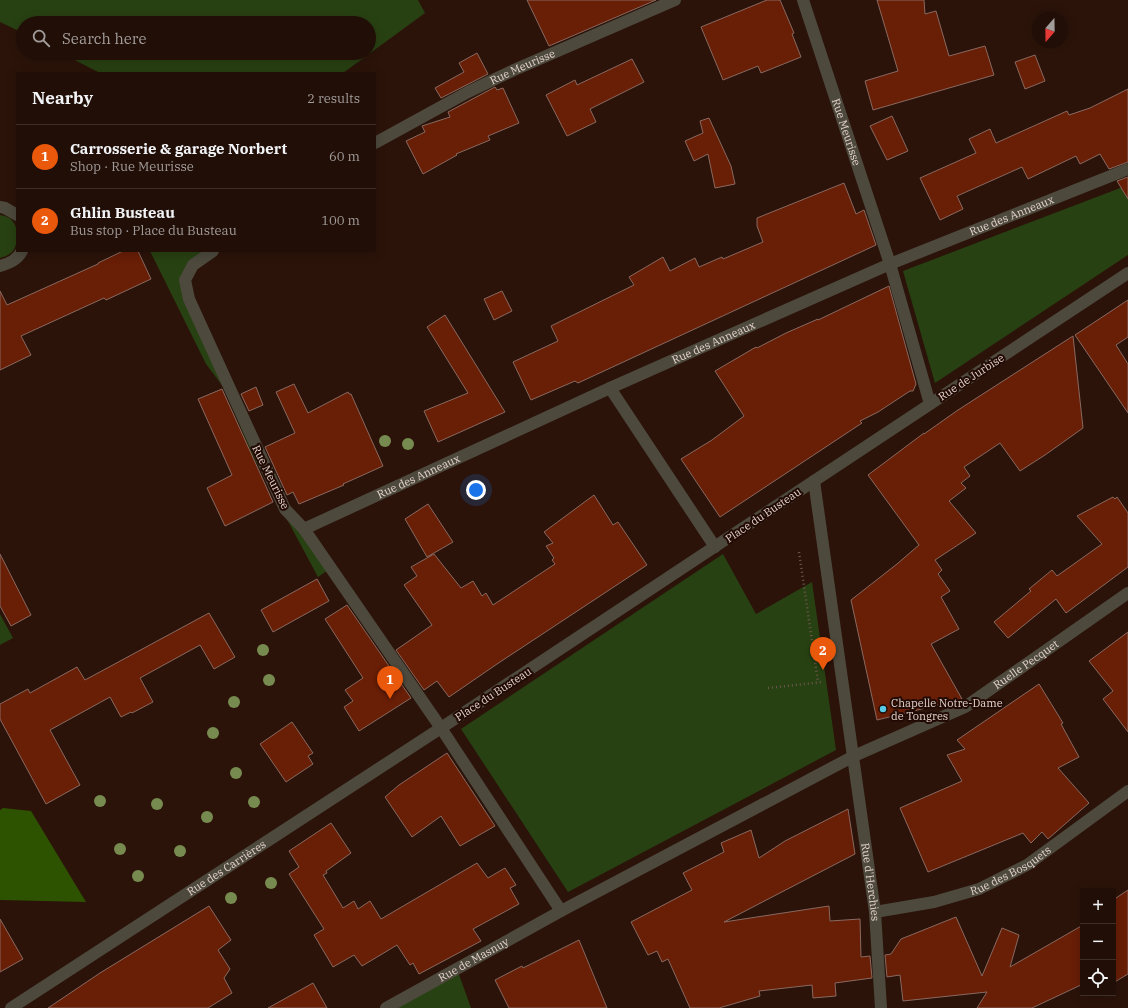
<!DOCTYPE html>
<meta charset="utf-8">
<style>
:root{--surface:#200e07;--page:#281711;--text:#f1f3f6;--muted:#a29c9b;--line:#3d2e28;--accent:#ea580c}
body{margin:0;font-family:"IBM Plex Serif",serif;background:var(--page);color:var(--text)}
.controls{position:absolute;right:12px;bottom:12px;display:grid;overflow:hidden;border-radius:0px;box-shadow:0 2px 10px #0003}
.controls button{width:36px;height:36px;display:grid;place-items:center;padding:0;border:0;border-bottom:1px solid var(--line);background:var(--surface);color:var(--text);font:20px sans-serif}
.compass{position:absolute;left:1032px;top:12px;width:36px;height:36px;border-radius:50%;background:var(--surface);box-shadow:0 2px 10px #0003;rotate:200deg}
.you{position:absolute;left:476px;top:490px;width:14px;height:14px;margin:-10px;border:3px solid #fff;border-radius:50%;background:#1a73e8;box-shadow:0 0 0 6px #1a73e833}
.badge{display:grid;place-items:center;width:26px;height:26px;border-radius:50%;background:var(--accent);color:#fff;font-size:13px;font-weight:700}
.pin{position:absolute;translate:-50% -33px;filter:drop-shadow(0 1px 2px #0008)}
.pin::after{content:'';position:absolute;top:21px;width:14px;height:12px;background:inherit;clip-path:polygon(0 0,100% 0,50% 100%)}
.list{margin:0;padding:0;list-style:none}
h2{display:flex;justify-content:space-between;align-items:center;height:52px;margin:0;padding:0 16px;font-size:17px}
h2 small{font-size:13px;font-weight:400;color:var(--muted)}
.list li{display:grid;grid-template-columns:26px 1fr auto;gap:12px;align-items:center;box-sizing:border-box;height:64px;padding:0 16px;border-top:1px solid var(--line)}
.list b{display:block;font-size:15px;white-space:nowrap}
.list p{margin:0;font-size:13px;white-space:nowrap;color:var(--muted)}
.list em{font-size:13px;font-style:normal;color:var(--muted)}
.icon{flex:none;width:22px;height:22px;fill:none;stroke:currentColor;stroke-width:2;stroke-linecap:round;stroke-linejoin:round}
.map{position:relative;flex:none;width:1128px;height:1008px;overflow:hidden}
.search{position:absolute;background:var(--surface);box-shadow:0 2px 10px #0003;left:16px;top:16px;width:360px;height:44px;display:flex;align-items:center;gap:10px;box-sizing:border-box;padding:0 14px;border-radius:22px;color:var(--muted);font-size:15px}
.panel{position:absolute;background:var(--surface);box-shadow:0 2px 10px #0003;left:16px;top:72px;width:360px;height:180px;border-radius:0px}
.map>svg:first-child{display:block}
</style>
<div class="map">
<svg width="1128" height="1008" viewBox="0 0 1128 1008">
<rect width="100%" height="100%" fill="#2b1309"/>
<!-- green -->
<g fill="#284112">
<path d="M0,0h418l7,13 -82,60h-243l-39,-20h308v-30h-346v10l-23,-11z"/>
<path d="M1128,185v70l-193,128 -32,-112z"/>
<path d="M0,215c11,1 17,9 17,19 0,14 -3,20 -17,24z"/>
<path d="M150,251h63l-28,29 100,229 46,59 -13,9 -66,-123 -28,-66 -18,-24z"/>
<path d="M723,554l33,60 56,-32 24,168 -268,142 -107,-163z"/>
<path d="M0,614l13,24 -13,7z"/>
<path d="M457,969l14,39h-87z"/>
</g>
<!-- forest -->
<path fill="#2d5200" d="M3,808l28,3 55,91 -86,-2v-90z"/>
<!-- building -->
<g fill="#691e06" stroke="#896960">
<path d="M527,0h129l-107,46z"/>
<path d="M767,0h13l14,33 -2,1 9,23 -40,16 -3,-7 -35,14 -22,-53z"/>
<path d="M877,0h47l1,14 11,-3 13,45 36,-10 9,29 -121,35 -8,-29 33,-10z"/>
<path d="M477,53l11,21 -47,24 -6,-10 29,-16 -5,-9z"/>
<path d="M1035,55l10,26 -20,8 -10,-27z"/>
<path d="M632,59l12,23 -54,27 6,13 -29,14 -21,-41 29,-15 2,5z"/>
<path d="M495,87l2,3 6,-2 16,35 -31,13 2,4 -34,14 1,1 -34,19 -17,-33 19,-9 -3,-6 28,-9 -2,-5z"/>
<path d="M1128,89v73l-19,7 -9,-15 -20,10 -4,-8 -48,23 -6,-12 -65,29 6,13 -23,11 -20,-42 56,-25 -7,-14 21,-10 6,14 71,-32 2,4 21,-7z"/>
<path d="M892,116l16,35 -21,9 -17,-34z"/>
<path d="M709,118l22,48 4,18 -20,4 -7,-34 -14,7 -9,-20 18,-8 -3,-12z"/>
<path d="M1128,177v22l-11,-18z"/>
<path d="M844,183l12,31 8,-4 12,35 -298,138 -3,-2 -44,19 -18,-38 45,-21 -7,-15 83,-41 -5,-8 34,-20 7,14 25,-13 4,9 23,-10 1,2 40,-17 -6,-16v-8z"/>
<path d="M123,251h15l13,28 -45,21 -2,-2 -83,38 10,19 -31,15v-79l7,14 91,-41v-1z"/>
<path d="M889,286l27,98 -3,7h-3l-32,21 -18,9 2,2 -142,94 -39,-58 31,-19 32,-24 -29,-45 41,-24 1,1 29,-15 32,-14v1z"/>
<path d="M502,291l10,20 -18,9 -10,-21z"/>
<path d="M1128,300v37l-12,8 12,19v49l-53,-78z"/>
<path d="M445,315l60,97 -67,30 -14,-31 44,-18 -41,-66z"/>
<path d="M1073,336l10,92 -38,27 -25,16 -20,-28 -36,24 6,9 -9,7 5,5 -17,13 27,32 -41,27 7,10 -4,4 12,17 -9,6 18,32 -28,15 31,55 -85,21 -26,-120 46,-36 22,-19 -51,-70 56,-42v1l34,-24z"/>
<path d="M294,384l14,29 40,-21 1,2h2l32,72 -40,18 1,1 -45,19 -6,-12 -6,3 -22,-48 30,-14 -19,-41z"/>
<path d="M256,387l7,18 -14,6 -8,-17z"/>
<path d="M222,389l51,113 -48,24 -18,-38 25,-13 -34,-76z"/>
<path d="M594,495l19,30 5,-3 29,43 -150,99 -48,33 -12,-16 -13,9 -28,-40 36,-25 -28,-40 13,-9 -6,-9 23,-13 27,34 12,-7 9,15 4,-3 7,12 62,-41 -3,-4 2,-2 -8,-12 7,-3 -9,-11z"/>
<path d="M1113,497l2,2 2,-2 11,16v54l-62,46 -10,-14 -48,39 -14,-16 37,-31 -2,-2 23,-19 5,6 45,-32 -25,-28z"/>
<path d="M428,504l25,38 -26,15 -22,-38z"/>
<path d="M0,554l31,61 -20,11 -11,-20z"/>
<path d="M317,579l12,22 -56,31 -12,-22z"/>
<path d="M347,605l64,93 -52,33 -15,-24 9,-6 -8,-11 18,-12 -38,-59z"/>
<path d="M209,613l26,44 -21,12 -14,-24 -60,33 13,24 -21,11 -1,-1 -10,5 -11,-20 -60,33 30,55 -34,19 -46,-85v-15l28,-15 2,4 47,-26 8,13z"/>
<path d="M1128,632v100l-25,-33 10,-8 -24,-30z"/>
<path d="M1039,684l24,39 -2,1 18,33 -21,11 31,35 -41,36 -6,-7 -11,11 -8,-10 -95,39 -28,-64 62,-27 -15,-26 18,-6 -8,-9z"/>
<path d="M292,722l21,31 -5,3 5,8 -27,18 -26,-38z"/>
<path d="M447,753l48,73 -35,20 -19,-30 -29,21 -27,-40 14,-12z"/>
<path d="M848,809l7,45 -131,68 105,-16 1,15 30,-2 1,38 9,-1 2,22 -37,5 1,13 -23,2 -1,-13 -53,6 1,5 -41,12h-29l-22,-49 -6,3 -5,-11 -9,4 -17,-33 61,-32 -9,-17 41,-21 -3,-9 30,-13 8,28 26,-17z"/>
<path d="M331,823l20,30 -25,18 1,2 -4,2 20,33 11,-7 4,8 12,-8 11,18 96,-56 11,15 17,-10 11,17 -6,3 9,16 -46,25 8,12 -62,33 -6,-11 -3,2 -13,-20 -35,21 -8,-11 -21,12 -19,-32 10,-6 -35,-55 10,-7 -10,-16z"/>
<path d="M1128,890v84l-15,9v-83z"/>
<path d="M209,906l22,34 -13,10 12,19 -6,9 8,15 -24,15h-160l52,-35z"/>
<path d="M956,917l26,59 20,-48 17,7 -9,32 73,-42v59l-51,24h-55l10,-16 -84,9 -3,-26 -13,2 -2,-22 6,-1 10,-15z"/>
<path d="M0,919l23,40 -23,13z"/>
<path d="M579,940l28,68h-98l-14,-28 27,-14 1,2z"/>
<path d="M313,983l14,25h-59z"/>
</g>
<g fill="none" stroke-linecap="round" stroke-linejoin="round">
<!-- path -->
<g stroke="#6d574e" stroke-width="2.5" stroke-dasharray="1 3" stroke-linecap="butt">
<path d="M799,552l19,130"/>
<path d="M768,688l55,-6"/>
</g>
<!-- street -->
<g stroke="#4d493d" stroke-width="12">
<path id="s1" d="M803,0l87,264 40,140"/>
<path id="s2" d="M375,143l93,-51 46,-22 161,-70"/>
<path d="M0,207l5,1 12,7"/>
<path d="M0,266c10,-3 17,-6 22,-15"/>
<path id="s3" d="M1128,273l-687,455 120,183 293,-155 111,-49 163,-114"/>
<path d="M610,388l105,159"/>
<path id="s4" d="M814,481l61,431 6,96"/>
<path id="s5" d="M304,529l306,-141 280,-124 238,-95"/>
<path id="s6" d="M875,912l59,-10 45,-13 48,-24 101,-74"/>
<path id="s7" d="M11,1008l430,-280 -137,-199 -19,-20 -96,-210 -4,-19 8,-15 20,-14"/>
<path id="s8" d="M386,1008l175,-97"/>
</g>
</g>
<!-- trees -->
<g fill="#778b50">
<circle cx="385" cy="441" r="6"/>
<circle cx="408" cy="444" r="6"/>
<circle cx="263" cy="650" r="6"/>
<circle cx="269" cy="680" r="6"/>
<circle cx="234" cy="702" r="6"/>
<circle cx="213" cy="733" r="6"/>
<circle cx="236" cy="773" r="6"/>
<circle cx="100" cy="801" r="6"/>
<circle cx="254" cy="802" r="6"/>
<circle cx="157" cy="804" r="6"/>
<circle cx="207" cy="817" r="6"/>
<circle cx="120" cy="849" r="6"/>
<circle cx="180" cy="851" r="6"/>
<circle cx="138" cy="876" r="6"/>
<circle cx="271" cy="883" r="6"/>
<circle cx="231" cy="898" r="6"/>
</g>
<!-- markers -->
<circle fill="#59c8e4" stroke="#210a03" stroke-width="1.5" cx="883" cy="709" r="4"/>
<g text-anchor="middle" stroke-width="4" stroke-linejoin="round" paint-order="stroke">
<!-- street labels -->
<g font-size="11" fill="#e4d2cc" stroke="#210a03">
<text dy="4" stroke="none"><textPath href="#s2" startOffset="166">Rue Meurisse</textPath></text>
<text dy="4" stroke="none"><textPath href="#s1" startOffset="139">Rue Meurisse</textPath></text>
<text dy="4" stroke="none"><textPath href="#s5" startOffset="774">Rue des Anneaux</textPath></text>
<text dy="4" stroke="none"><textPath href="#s5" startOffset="450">Rue des Anneaux</textPath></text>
<text transform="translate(971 377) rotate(-33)" y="4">Rue de Jurbise</text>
<text dy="4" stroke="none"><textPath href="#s5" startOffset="126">Rue des Anneaux</textPath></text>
<text transform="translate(271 477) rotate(64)" y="4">Rue Meurisse</text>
<text transform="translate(763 515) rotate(-34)" y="4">Place du Busteau</text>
<text dy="4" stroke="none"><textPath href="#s3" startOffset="1570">Ruelle Pecquet</textPath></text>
<text transform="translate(493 694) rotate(-33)" y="4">Place du Busteau</text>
<text dy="4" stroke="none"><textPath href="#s7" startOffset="257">Rue des Carrières</textPath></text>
<text dy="4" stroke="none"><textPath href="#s6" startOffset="143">Rue des Bosquets</textPath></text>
<text dy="4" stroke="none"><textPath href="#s4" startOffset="405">Rue d'Herchies</textPath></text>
<text dy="4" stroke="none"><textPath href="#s8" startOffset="100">Rue de Masnuy</textPath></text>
</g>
<!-- poi labels -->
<g font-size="11" fill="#e4d2cc" stroke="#210a03" text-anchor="start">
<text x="891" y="707">Chapelle Notre-Dame<tspan x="891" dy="13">de Tongres</tspan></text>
</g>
</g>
</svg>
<div class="controls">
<button>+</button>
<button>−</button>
<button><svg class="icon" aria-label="locate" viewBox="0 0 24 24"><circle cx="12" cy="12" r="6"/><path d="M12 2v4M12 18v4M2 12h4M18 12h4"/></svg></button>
</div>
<svg class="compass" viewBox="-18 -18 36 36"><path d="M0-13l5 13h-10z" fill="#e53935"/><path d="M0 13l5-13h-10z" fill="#a29c9b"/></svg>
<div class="you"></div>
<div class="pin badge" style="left:390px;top:699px">1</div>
<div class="pin badge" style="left:823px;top:670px">2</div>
<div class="search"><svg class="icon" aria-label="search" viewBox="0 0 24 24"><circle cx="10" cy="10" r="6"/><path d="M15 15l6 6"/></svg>Search here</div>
<section class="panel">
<h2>Nearby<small>2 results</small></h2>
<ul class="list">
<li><span class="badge">1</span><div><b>Carrosserie &amp; garage Norbert</b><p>Shop · Rue Meurisse</p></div><em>60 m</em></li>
<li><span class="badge">2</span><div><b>Ghlin Busteau</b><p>Bus stop · Place du Busteau</p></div><em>100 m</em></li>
</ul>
</section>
</div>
